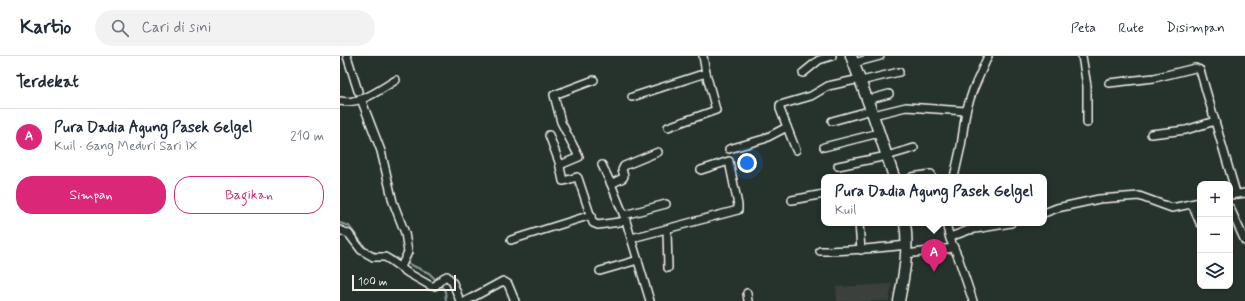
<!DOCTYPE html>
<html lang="id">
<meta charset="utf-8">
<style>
:root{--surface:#fff;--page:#f2f2f3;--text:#1f2937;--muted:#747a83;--line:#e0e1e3;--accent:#db2777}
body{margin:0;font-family:Mynerve,sans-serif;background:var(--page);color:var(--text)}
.controls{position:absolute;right:12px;bottom:12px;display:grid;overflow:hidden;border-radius:8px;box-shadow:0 1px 3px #0004}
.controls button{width:36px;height:36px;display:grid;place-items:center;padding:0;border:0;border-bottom:1px solid var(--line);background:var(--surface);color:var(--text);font:20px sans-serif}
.scale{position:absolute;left:12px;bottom:10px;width:104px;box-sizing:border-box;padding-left:4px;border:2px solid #f4f1e8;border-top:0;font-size:11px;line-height:14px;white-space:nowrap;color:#f4f1e8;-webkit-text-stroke:3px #26332d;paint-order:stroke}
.you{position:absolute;left:407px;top:107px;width:14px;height:14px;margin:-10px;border:3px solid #fff;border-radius:50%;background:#1a73e8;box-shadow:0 0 0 6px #1a73e833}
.badge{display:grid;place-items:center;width:26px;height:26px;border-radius:50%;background:var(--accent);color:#fff;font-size:13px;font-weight:700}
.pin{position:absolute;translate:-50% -33px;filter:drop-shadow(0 1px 2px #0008)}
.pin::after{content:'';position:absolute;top:21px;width:14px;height:12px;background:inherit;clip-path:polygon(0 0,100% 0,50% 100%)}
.popup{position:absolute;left:481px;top:118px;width:226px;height:52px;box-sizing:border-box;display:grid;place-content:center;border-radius:8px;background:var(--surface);filter:drop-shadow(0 1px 3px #0005);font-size:13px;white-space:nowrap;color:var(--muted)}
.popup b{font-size:15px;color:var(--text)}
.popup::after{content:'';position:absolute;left:50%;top:100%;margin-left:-8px;border:8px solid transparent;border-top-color:var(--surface)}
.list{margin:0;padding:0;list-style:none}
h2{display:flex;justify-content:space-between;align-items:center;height:52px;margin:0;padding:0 16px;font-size:17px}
h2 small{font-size:13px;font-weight:400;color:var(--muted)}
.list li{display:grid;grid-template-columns:26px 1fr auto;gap:12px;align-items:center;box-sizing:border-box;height:56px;padding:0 16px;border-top:1px solid var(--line)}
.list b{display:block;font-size:15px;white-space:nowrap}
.list p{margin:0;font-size:13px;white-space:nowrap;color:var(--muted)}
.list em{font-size:13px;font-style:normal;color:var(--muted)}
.actions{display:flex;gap:8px;padding:12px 16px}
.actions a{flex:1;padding:9px 0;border:1px solid var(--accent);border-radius:16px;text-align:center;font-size:14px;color:var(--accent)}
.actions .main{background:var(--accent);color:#fff}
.icon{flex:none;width:22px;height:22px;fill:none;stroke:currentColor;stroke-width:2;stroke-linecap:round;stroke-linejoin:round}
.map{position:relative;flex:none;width:905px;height:245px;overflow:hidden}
header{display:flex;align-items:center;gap:24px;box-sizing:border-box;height:56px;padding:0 20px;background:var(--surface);border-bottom:1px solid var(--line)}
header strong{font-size:19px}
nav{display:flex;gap:22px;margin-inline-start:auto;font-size:14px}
.search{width:280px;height:36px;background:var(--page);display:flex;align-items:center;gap:10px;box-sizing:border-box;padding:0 14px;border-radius:22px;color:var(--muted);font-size:15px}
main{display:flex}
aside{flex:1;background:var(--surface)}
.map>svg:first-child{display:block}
</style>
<header>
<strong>Kartio</strong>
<div class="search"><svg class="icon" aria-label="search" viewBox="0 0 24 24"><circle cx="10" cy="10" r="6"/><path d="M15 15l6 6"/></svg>Cari di sini</div>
<nav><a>Peta</a><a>Rute</a><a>Disimpan</a></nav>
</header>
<main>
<aside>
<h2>Terdekat<small></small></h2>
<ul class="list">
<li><span class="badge">A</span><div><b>Pura Dadia Agung Pasek Gelgel</b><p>Kuil · Gang Meduri Sari IX</p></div><em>210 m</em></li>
</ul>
<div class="actions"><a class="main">Simpan</a><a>Bagikan</a></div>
</aside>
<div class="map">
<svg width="905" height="245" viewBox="0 0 905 245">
<rect width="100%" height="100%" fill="#26332d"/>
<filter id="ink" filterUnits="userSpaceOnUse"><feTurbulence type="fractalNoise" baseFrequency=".025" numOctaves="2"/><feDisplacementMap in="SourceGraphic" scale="8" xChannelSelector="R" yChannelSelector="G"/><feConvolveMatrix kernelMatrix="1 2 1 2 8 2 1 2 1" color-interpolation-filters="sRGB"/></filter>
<g filter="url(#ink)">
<!-- built -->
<path fill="#3b403d" d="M552,228l-3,17h-52l-1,-14z"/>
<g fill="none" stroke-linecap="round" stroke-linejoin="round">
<!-- stream -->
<g stroke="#8c9d9e" stroke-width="2">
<path d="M0,167l9,3 19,25 14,3"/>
<path d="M48,199l5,2 36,16 8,8"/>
<path d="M100,229l5,6 1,10"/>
</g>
<!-- street casing -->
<g stroke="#f4f1e8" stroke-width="10">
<g id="street">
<path d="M7,0l11,35"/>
<path d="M742,0l5,30v37"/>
<path d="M514,7l26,-7"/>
<path d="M463,17l16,-13 13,-4"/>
<path d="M521,25l38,-9"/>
<path d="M769,27l45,-5 41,-10 5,2 36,123"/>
<path d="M292,41l74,-24"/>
<path d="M21,43l20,52 12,51 12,31 3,19 -7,15"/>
<path d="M527,44l22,-6"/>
<path d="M0,45c21,4 39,-11 56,-21"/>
<path d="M533,59l33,-8 60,4"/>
<path d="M492,65l40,-11"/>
<path d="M328,71l48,-17 -10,-37 -3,-17"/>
<path d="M811,78l35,-4 29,-9"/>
<path d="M209,79l10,27 4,19h1l13,-4 1,1 15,45 5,2 28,-4"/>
<path d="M484,91l55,-14"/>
<path d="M389,93l35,-10 23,-12"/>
<path d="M456,94l-16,-41v-4l31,-9 17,-10 32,-7"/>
<path d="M220,109l19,-8 -18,-35 -7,-27 40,-15"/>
<path d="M262,109l9,19 15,37 24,80"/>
<path d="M498,110l49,-10 27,-8"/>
<path d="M572,121l19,-3"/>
<path d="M614,121l7,-31 5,-35 7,-21 15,-34"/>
<path d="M271,128l12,-6 1,-2 -2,-6 2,-4 34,-14"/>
<path d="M890,139l15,-2"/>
<path d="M452,144l32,-6"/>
<path d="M852,148l8,19"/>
<path d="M890,152l15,33"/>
<path d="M704,157l13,-5 42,-9 40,-3 33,12 28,-6"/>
<path d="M284,159l42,-11"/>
<path d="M519,167l2,27"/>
<path d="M606,167l4,16 8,18 15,44"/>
<path d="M327,173l1,39"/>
<path d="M0,174l9,4 12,16 12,7h12l5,3 18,13 23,13h4l8,-8 4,-2 6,7 7,18"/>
<path d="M610,181l19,-7 42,-7"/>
<path d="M292,182l106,-28v-5l-9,-44 -28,9"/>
<path d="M171,184l80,-25"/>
<path d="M480,195c29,0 58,-3 87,-6"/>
<path d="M566,198l48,-6"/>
<path d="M260,215l38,-11"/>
<path d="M407,237l1,8"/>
<path d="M126,245l37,-20 5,3 7,17"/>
</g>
</g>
<!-- secondary casing -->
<g stroke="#f4f1e8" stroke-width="13">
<g id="secondary">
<path d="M511,0l22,59 21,62"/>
<path d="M559,245c5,-26 10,-52 6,-78"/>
</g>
</g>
<!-- street -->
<use href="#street" stroke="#26332d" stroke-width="7"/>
<!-- secondary -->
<use href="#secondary" stroke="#26332d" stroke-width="10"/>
</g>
</g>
</svg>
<div class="controls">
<button>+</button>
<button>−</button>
<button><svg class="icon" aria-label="layers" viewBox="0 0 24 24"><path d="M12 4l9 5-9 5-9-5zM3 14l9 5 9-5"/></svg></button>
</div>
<div class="scale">100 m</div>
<div class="you"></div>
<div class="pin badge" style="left:594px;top:216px">A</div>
<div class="popup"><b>Pura Dadia Agung Pasek Gelgel</b>Kuil</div>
</div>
</main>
